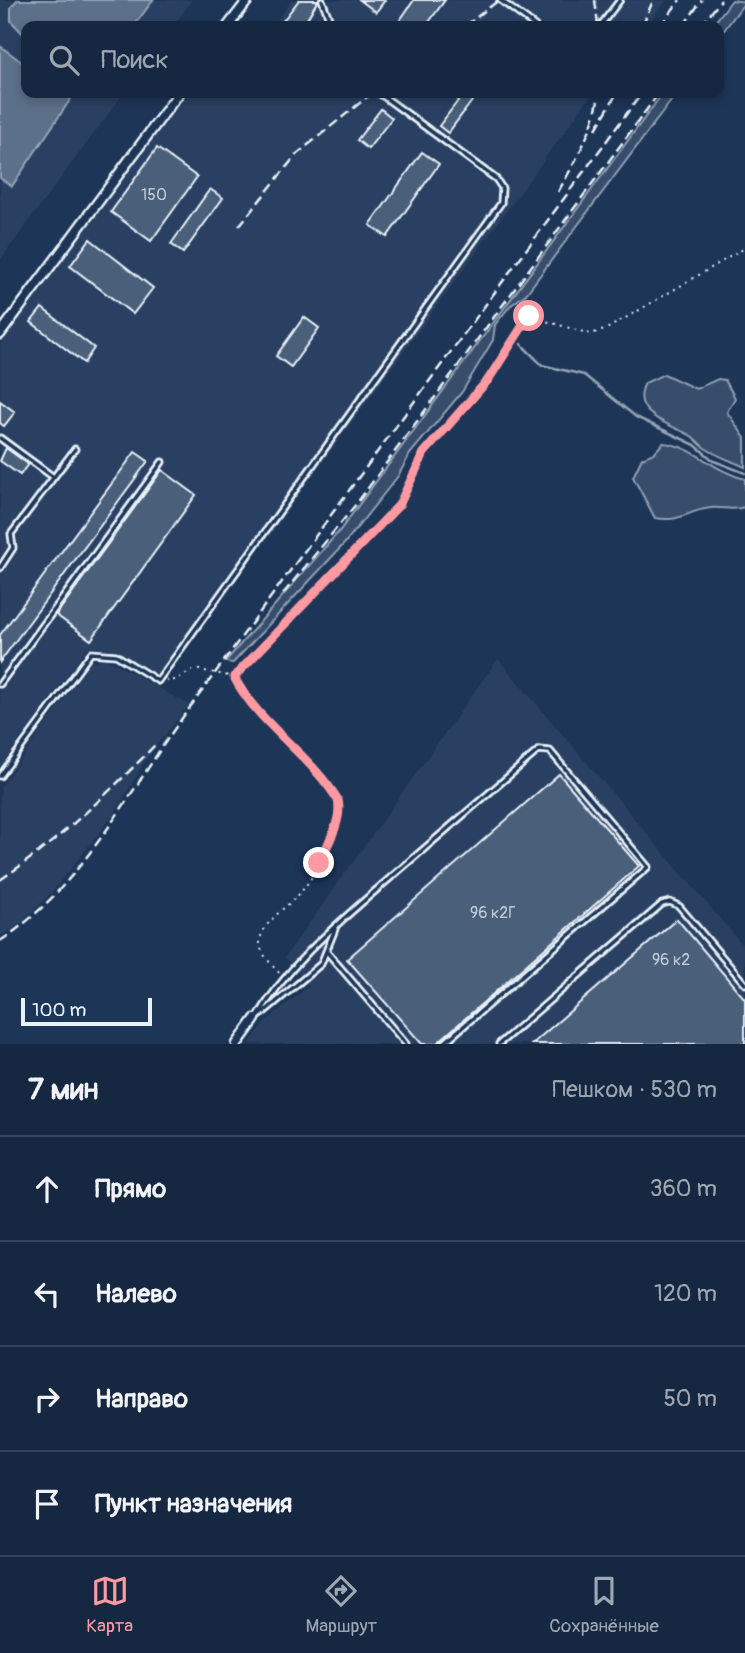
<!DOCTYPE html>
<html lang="ru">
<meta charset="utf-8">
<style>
:root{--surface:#162841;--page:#23344c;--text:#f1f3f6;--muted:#9ea6b1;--line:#35445a;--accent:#ff9aa2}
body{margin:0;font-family:Pangolin,sans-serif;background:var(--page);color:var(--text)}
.scale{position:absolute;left:21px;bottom:18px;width:131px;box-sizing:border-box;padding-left:7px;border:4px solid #e8f1f8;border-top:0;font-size:19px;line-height:24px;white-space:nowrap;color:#e8f1f8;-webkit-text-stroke:5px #1d3557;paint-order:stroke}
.stop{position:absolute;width:21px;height:21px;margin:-16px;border:5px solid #ff9aa2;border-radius:50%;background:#fff}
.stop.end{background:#ff9aa2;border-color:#fff;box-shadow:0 2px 7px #0008}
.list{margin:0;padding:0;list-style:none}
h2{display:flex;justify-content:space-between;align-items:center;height:91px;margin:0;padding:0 28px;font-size:30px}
h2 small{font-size:23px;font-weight:400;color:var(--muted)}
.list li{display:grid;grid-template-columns:46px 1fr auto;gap:21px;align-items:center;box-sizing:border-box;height:105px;padding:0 28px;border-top:2px solid var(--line)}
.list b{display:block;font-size:26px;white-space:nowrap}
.list em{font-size:23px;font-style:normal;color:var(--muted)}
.icon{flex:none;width:38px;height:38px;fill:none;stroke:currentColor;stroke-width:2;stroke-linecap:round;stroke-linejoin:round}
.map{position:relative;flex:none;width:745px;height:1044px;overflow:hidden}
.search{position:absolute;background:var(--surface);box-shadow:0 4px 10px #0003;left:21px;right:21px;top:21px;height:77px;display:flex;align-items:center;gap:18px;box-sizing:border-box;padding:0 24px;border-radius:14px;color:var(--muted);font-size:26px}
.sheet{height:511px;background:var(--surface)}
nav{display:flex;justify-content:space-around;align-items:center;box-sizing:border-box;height:98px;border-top:2px solid var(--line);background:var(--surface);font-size:19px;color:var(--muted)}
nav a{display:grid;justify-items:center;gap:4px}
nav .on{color:var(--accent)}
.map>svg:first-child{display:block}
</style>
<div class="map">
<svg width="745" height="1044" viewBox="0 0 745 1044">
<rect width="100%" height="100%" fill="#1d3557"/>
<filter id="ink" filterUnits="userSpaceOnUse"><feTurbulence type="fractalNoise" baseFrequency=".0143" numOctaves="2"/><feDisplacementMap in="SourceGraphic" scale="14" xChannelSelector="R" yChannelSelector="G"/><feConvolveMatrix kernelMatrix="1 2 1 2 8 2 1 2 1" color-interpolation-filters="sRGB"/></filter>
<g filter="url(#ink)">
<!-- built -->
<g fill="#2a4162">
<path d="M0,0h192l-19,26h-147v67h98l-124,167z"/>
<path d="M292,0h375l-21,26h-373z"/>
<path d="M188,93h405l-433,591 -51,-35 -22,-1 -87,119v-422z"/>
<path d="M107,659l82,46 -41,51 -34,58 -62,78 -32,32 -20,12v-148l92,-127z"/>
<path d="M498,659l247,289v96h-496l15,-21 45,-37 -24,-29z"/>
</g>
<!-- green -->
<g fill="#374d6c" stroke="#909fb2" stroke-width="2">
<path d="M732,0l13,2 -26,35v-11h-7z"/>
<path d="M663,93h14l-151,201 -16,12 -15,19 -2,15 -31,52 -52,62 -12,22 -54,68 -111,119 -8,-1 116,-133z"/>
<path d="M664,374l32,15 22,-10 7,1 10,18 -8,14 18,26v29c-13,-6 -28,-11 -40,-19 -6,-4 -10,-11 -17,-14 -19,-10 -59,-20 -43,-51z"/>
<path d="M663,443c32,3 49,28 82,36v28c-12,4 -22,0 -34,1 -23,2 -30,15 -56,10l-22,-41 9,-19 12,-5z"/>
</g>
<!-- water -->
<g fill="#5d7089" stroke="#95a4b5" stroke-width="2">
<path d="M17,0h136l-19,26h-108v11l-15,-16v-14z"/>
<path d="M0,46l26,19v28h39l7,4 -60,89 -12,-8z"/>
</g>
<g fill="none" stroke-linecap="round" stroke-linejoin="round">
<!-- stream -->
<path stroke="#95a4b5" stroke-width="2.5" d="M521,344l21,21 42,10 52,42 59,28 19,16 31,12"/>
</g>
<!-- building -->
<g fill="#495e7a" stroke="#e8f1f8" stroke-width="2">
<path d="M299,0h19l-11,19 10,7h-38z"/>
<path d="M360,0h25l-9,12z"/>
<path d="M414,0h31l-19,26h-30z"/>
<path d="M464,93h14l-30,40 -9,-7z"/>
<path d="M381,109l11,9 -24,31 -11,-9z"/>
<path d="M157,148l40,29 -46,64 -40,-29z"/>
<path d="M422,152l17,12 -52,73 -17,-12z"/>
<path d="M210,189l13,9 -40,55 -12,-9z"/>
<path d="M90,239l63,49 -20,26 -63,-48z"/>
<path d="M42,308l52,40 -10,15 -53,-41z"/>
<path d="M304,317l15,11 -28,39 -15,-11z"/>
<path d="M0,401l15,11 -11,14 -4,-3z"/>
<path d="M6,448l22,16 -8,11 -20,-14z"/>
<path d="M135,452l13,9 -148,201v-27z"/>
<path d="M162,470l34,25 -105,145 -35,-25z"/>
<path d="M559,774l80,92 -203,178h-14l-75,-85z"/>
<path d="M677,919l68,80v45h-213z"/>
</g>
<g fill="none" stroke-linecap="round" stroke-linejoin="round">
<!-- lane casing -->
<g stroke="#e8f1f8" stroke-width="9">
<g id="lane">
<path d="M322,0l10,26"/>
<path d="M500,0l35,26"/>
<path d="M600,26l20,-26"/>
<path d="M0,438l52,38"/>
<path d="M0,568l13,-20 -2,-14 64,-85"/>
<path d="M0,684l162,-222"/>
<path d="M0,776l91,-123 25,2 42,26 343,-478 1,-15 -6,-9 -117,-86"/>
<path d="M327,952l79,92"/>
<path d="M257,1018c32,-56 84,-97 132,-139 50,-43 100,-86 150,-129l11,1 98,116 -205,177"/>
<path d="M257,1018l64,-54 14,-35"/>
<path d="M499,1044l163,-140 8,-2 9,4 66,78"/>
</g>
</g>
<!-- street casing -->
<g stroke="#e8f1f8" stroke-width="13">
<g id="street">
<path d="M228,26l20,-26"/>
<path d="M0,334l179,-241"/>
<path d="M237,1044l18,-25"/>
</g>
</g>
<!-- path -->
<g stroke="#e8f1f8" stroke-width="2" stroke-dasharray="2 5" stroke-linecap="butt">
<path d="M234,678c4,8 8,17 14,24 26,32 82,64 92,106 -8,28 -20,62 -40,85 -12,14 -40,30 -40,50 0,11 14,24 21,32"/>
<path d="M166,681l9,-1 20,-11 39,8 12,-11 153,-161 25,-52 64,-73 41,-64 61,18 15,-4 140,-82"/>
</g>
<!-- lane -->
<use href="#lane" stroke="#1d3557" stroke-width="3.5"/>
<!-- street -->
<use href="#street" stroke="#1d3557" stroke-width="8"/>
<!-- rail -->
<g stroke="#e8f1f8" stroke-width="2.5" stroke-dasharray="10 5" stroke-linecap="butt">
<path d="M595,0l3,26"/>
<path d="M465,26l34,-26"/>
<path d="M642,26l11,-25"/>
<path d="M660,26l20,-26"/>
<path d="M683,26l19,-26"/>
<path d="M701,26l20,-26"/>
<path d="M596,129l21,-36"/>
<path d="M558,192c17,-30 37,-64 41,-99"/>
<path d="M239,226l58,-72 75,-61"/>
<path d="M283,594l74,-91 302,-410"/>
<path d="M0,880c58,-39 107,-85 155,-135"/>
<path d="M0,941c82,-53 131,-154 188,-231 151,-206 302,-412 454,-617"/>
</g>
</g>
</g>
<g fill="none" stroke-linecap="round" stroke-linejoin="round" filter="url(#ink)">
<!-- route -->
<path stroke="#ff9aa2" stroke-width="9" d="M319,863c8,-18 24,-43 19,-63 -29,-47 -79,-75 -104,-123l165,-172 25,-52 64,-73 41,-64"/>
</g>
<g text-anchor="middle" stroke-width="5" stroke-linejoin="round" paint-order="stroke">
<!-- number labels -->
<g font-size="16" fill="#c0ccd8">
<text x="154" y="200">150</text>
<text x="493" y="918">96 к2Г</text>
<text x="671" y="965">96 к2</text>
</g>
</g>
</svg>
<div class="scale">100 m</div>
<div class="stop" style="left:529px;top:316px"></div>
<div class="stop end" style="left:319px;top:863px"></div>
<div class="search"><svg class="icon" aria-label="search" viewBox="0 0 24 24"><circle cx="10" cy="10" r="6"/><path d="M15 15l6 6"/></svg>Поиск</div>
</div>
<section class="sheet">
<h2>7 мин<small>Пешком · 530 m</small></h2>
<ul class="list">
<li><svg class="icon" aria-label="ahead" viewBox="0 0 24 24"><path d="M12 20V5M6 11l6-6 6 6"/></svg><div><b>Прямо</b></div><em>360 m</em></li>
<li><svg class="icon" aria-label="left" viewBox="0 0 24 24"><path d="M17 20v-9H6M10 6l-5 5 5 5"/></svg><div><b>Налево</b></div><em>120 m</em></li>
<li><svg class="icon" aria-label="right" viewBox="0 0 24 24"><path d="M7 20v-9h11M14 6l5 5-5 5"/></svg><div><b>Направо</b></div><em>50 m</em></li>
<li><svg class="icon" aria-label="arrive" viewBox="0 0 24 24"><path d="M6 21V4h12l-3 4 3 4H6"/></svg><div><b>Пункт назначения</b></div></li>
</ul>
</section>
<nav>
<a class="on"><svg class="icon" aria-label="map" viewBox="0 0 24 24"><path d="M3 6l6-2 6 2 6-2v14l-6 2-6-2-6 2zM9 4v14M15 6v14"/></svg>Карта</a>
<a><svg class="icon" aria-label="directions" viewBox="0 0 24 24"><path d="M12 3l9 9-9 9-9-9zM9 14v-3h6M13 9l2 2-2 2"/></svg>Маршрут</a>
<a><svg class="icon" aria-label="saved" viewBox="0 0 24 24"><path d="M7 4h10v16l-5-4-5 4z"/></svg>Сохранённые</a>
</nav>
